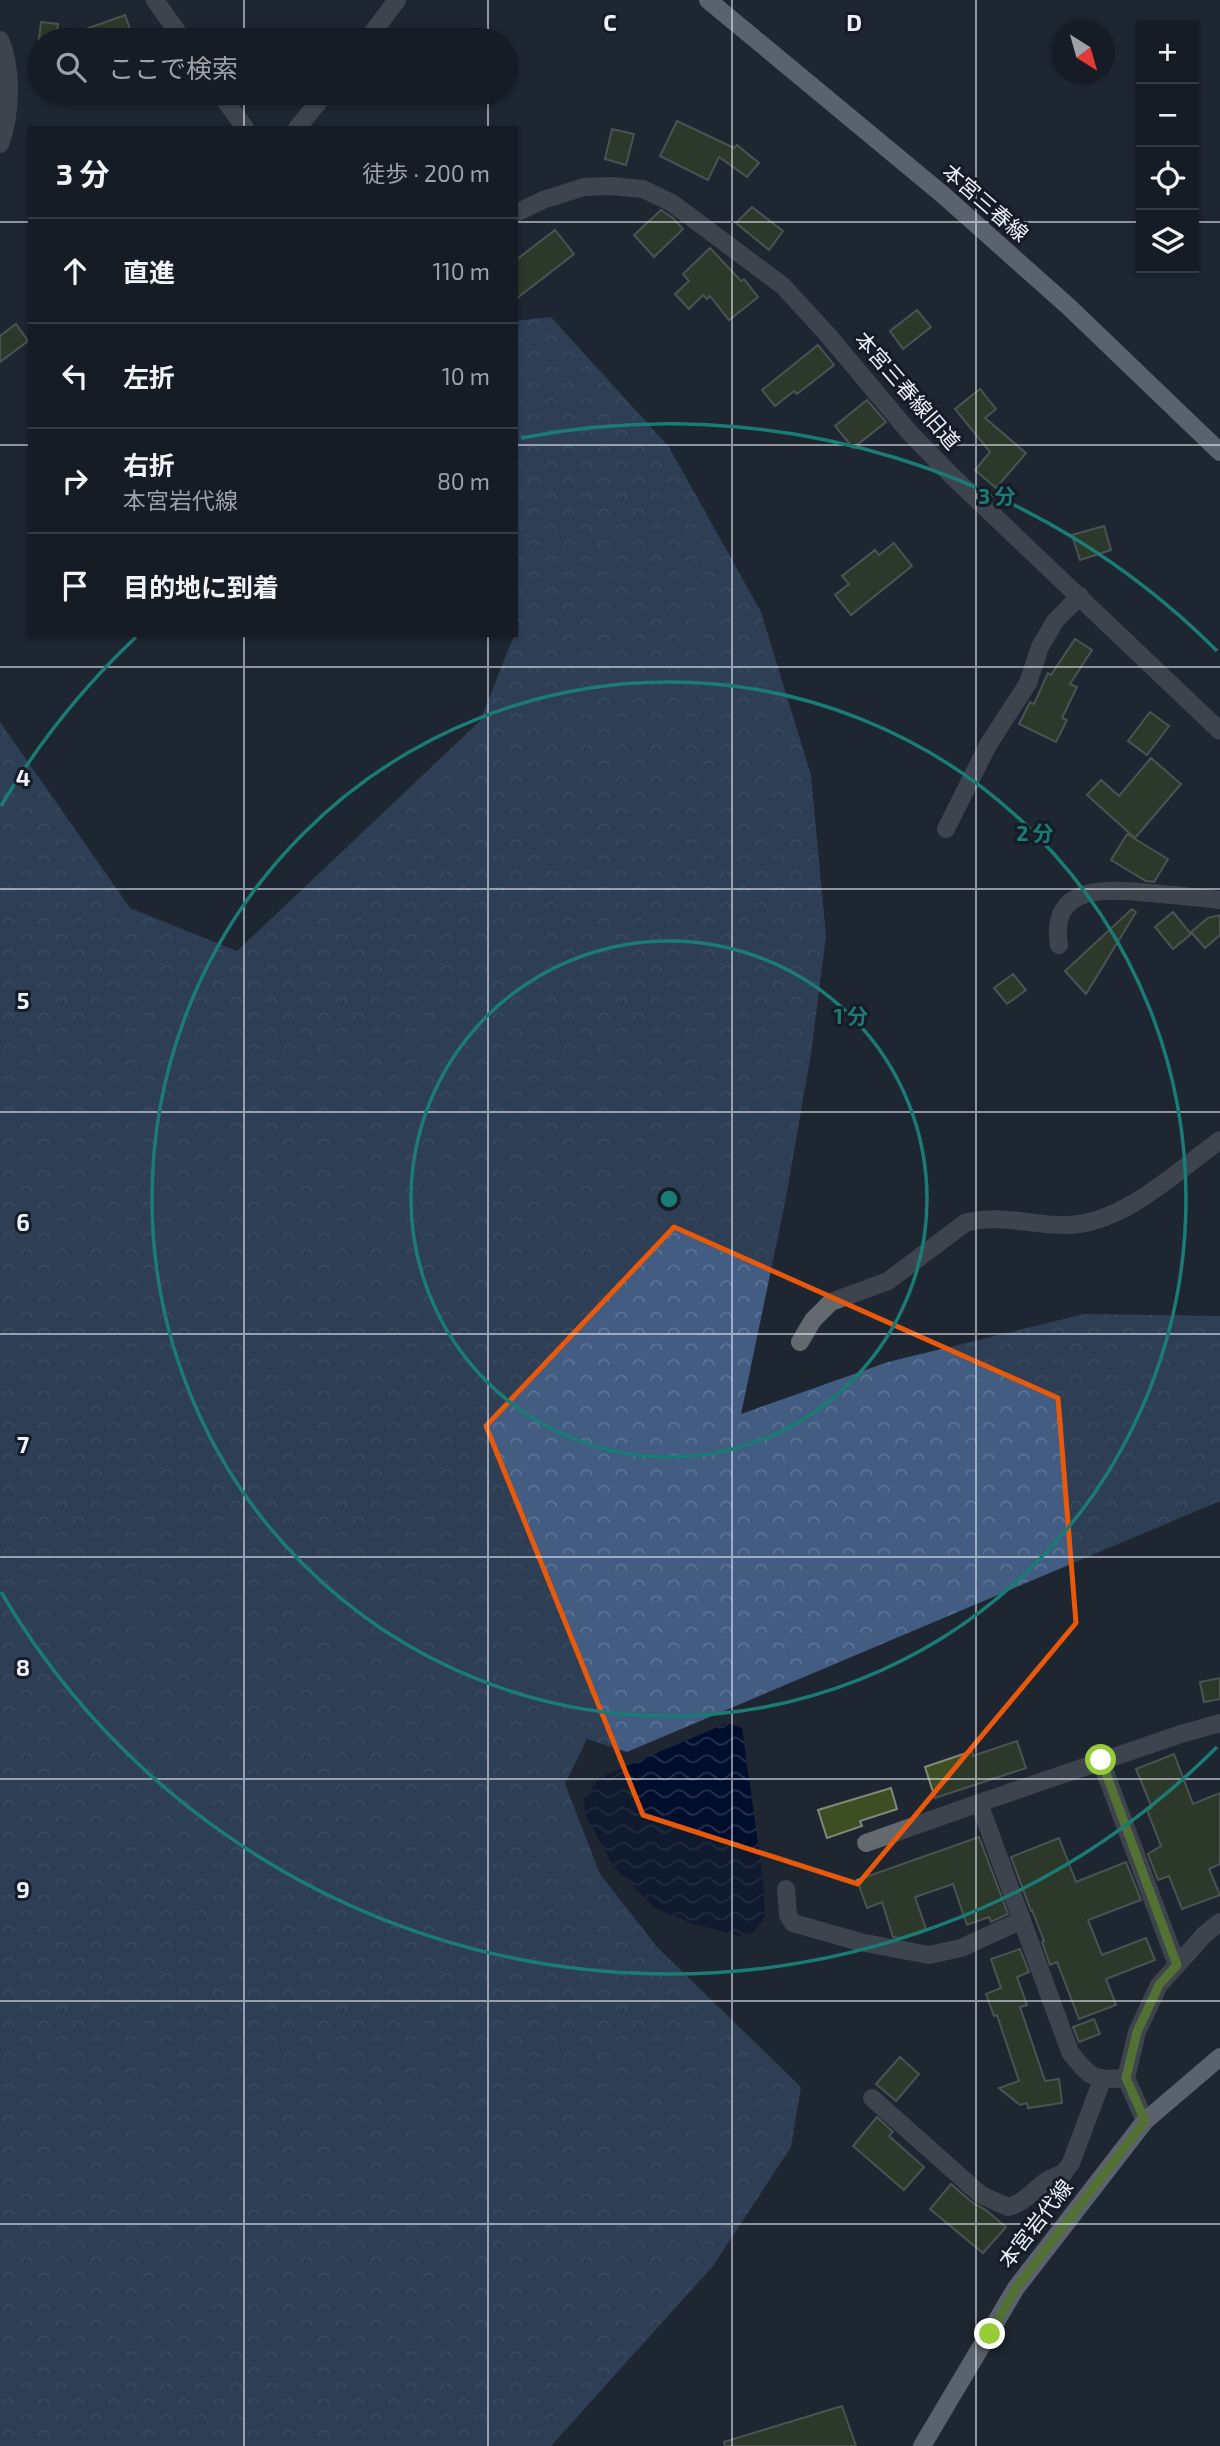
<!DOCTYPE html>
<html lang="ja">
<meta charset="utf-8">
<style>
:root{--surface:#161c26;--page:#1f252e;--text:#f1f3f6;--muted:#9ea1a7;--line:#353a43}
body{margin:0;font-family:"Exo 2","Noto Sans JP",sans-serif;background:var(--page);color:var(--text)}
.controls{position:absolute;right:21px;top:21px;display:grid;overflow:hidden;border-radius:0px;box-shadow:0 2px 5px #0004}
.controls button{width:63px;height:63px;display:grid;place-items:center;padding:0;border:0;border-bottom:2px solid var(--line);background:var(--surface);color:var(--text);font:35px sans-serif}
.compass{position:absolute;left:1052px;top:21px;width:63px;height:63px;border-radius:50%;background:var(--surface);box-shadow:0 2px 5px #0004;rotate:143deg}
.stop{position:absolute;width:21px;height:21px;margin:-16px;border:5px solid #97cc39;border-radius:50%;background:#fff}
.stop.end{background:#97cc39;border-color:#fff;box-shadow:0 2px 7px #0008}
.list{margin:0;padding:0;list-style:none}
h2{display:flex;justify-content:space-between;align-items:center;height:91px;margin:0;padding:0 28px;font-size:30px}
h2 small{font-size:23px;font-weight:400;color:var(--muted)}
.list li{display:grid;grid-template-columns:46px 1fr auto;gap:21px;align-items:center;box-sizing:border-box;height:105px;padding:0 28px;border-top:2px solid var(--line)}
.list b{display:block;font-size:26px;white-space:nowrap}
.list p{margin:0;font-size:23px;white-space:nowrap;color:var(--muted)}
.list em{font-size:23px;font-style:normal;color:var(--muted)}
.icon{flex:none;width:38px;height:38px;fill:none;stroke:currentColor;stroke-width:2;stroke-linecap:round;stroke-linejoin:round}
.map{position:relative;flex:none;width:1220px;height:2446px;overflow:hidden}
.search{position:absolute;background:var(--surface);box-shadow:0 2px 5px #0004;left:28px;top:28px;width:490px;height:77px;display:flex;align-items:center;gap:18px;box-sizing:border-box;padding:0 24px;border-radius:38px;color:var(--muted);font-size:26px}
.panel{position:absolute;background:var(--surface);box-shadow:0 2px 5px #0004;left:28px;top:126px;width:490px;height:511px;border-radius:0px}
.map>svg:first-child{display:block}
</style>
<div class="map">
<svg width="1220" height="2446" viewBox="0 0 1220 2446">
<defs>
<pattern id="forest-crowns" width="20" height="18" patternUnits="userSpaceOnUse" patternTransform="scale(1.75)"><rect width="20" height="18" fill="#425c82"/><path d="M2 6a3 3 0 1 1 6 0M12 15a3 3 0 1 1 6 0" fill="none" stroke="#5d7495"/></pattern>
<pattern id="water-waves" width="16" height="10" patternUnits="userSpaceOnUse" patternTransform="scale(1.75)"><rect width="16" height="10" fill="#000d2d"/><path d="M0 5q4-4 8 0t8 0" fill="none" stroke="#25314c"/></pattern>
</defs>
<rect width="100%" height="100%" fill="#1e2632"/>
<!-- forest -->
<path fill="url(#forest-crowns)" d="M551,317l118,130 92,165 50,163 15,161 -15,118 -26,149 -44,211 147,-52 196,-48 136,2v185l-593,251 -40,-13 -22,45 35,90 57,73 144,140 -10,60 -78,119 -162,180h-551v-1724l130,186 107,43 243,-230 34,-86h2l3,-12 -3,-5v-297z"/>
<!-- water -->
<path fill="url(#water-waves)" d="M727,1723l15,5 21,152 2,37 -12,16 -14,3 -48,-13 -36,-15 -41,-41 -29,-53 -1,-16 15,-20z"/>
<!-- building -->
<g fill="#3c4e22" stroke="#828979" stroke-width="2">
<path d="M125,15l9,25h-73v-2z"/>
<path d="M41,22l17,2 -2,16h-17z"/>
<path d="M677,121l57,27 3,-3 22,18 -12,14 -28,-20 -11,23 -48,-24z"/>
<path d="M612,129l22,5 -8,31 -21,-6z"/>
<path d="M752,207l31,24 -14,19 -33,-27z"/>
<path d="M661,210l12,8 10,11 -29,28 -20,-22z"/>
<path d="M555,230l19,24 -58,45v-39z"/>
<path d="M710,248l31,33 3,-2 14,18 -29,23 -19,-24 -3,3 -4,-4 -14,14 -14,-15 14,-13 -6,-7z"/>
<path d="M917,310l14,17 -28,22 -13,-18z"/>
<path d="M16,324l12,17 -28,21v-26z"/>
<path d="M818,345l16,20 -37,29 -3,-3 -19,15 -13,-16z"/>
<path d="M980,389l16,20 -11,9 41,35 -30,35 -21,-18 15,-18 -35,-43z"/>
<path d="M867,400l19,22 -33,26 -18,-22z"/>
<path d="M1104,526l7,24 -31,10 -8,-25z"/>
<path d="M894,543l18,23 -61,49 -16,-20 14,-11 -7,-8 33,-26 4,5z"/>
<path d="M1075,639l17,11 -22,34 7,3 -15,31 5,2 -11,22 -37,-18 11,-22 4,2 14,-31 3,2z"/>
<path d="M1150,712l19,14 -22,29 -19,-14z"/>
<path d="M1151,758l30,26 -46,54 -48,-43 14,-15 18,16z"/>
<path d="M1127,834l41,25 -14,23 -8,-1 -35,-21z"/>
<path d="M1132,909l4,3 -50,82 -21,-23z"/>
<path d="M1173,912l18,22 -18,15 -18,-22z"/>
<path d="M1220,915v20l-15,13 -14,-16 17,-14z"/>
<path d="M1013,974l13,16 -19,14 -13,-16z"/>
<path d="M1220,1678v21l-16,3 -4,-20z"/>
<path d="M1017,1741l9,27 -91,30 -10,-31 47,-16 1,5z"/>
<path d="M1174,1754l19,50 27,-11v71l-11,5 11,26 -38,14 -13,-33 -11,4 -10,-26 13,-8 -14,-36 5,-2 -16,-39z"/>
<path d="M891,1788l6,21 -37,12 2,5 -35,12 -9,-28z"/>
<path d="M979,1837l29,77 -17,8 -2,-5 -22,8 -14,-41 -38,13 11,32 -25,9 -8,-1 -11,-35 -15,6 -10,-28z"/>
<path d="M1059,1838l17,44 50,-20 15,38 -53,20 14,35 44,-17 9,22 -49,19 10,26 -37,14 -22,-57 -7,3 -8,-23 2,-1 -12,-31 -1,1 -20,-54z"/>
<path d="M1020,1949l9,23 -12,5 10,28 -7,2 25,74 14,-2 3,24 -34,5 -1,-5 -7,2 -21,-17 20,-7 -22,-66 -3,1 -8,-22 15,-6 -10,-29z"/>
<path d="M1094,2019l6,15 -21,8 -6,-15z"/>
<path d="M900,2057l19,17 -23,27 -20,-17z"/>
<path d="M877,2117l16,15 -4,4 35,31 -20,23 -51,-44z"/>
<path d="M951,2184l22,19 13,7 20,17 -23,26 -53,-44z"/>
<path d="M842,2406l14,40h-131l-1,-4z"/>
</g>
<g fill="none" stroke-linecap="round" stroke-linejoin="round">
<!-- minor -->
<g stroke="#64696f" stroke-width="18">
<path d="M155,0l28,40"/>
<path d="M0,40c13,29 11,75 0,104"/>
<path d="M367,40l30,-40"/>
<path d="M220,93l25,35"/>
<path d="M297,128l29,-35"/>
<path d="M516,213l27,-13 41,-13 26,-1 33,3 29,14 111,83 44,48 83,99 40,41 270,257"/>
<path d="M946,829l42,-84 40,-62 12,-36 15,-26 25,-25"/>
<path d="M1059,945c-10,-62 49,-56 91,-52 23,2 47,4 70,7"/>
<path d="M800,1342l13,-22 18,-18 57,-21 77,-58c34,-10 68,3 102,2 56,-1 109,-53 153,-85"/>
<path d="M1101,1761l76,204"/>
<path d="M866,1843l113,-40"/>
<path d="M786,1889l2,26 5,8 67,19 69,13 32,-7 61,-28"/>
<path d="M1126,2078c-32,3 -36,0 -56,-26l-91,-249 202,-69 39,-11"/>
<path d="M872,2098l109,97 27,12c22,-5 32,-29 55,-33l8,-11 31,-83"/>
<path d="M1145,2121l-19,-43 11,-46 22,-47 46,-51 15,-12"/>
</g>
<!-- major -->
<g stroke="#a3acb9" stroke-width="18">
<path d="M708,0l234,194 127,113 151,145"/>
<path d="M922,2446l94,-158 129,-167 75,-64"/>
</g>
</g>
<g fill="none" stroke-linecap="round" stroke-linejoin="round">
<!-- route -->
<path stroke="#97cc39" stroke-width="9" d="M990,2334l26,-46 129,-167 -19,-43 11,-46 22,-47 18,-20 -76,-205"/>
</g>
<!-- marked area -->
<path d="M0 0H1220V2446H0ZM674,1227l384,171 18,225 -218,261 -215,-69 -157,-389z" fill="#1e2632" fill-opacity=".55" fill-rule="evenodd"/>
<path fill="none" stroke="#e8590c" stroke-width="5" stroke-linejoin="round" d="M674,1227l384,171 18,225 -218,261 -215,-69 -157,-389z"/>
<!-- grid -->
<path fill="none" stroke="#ecf1fa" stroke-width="2" stroke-opacity="0.55" d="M244,0v40M488,0v40M732,0v2446M976,0v2446M244,93v35M488,93v35M0,222h30M516,222h625M1194,222h26M0,445h30M516,445h704M244,635v1811M488,635v1811M0,667h1220M0,889h1220M0,1112h1220M0,1334h1220M0,1557h1220M0,1779h1220M0,2001h1220M0,2224h1220"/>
<!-- distance rings -->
<g fill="none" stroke="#1a7c75" stroke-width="3.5">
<circle cx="669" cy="1199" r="258"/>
<circle cx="669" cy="1199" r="517"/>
<path d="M1217 1747A775 775 0 0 1 1 1592M1 806A775 775 0 0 1 136 637M521 438A775 775 0 0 1 1217 651"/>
</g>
<g text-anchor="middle" stroke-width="6" stroke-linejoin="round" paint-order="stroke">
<!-- street labels -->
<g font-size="21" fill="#ecf1fa" stroke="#151c28">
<text transform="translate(985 203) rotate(41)" y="7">本宮三春線</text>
<text transform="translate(907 391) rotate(49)" y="7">本宮三春線旧道</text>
<text transform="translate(1036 2224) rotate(-52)" y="7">本宮岩代線</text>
</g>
</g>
<g font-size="23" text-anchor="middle" font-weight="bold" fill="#ecf1fa" stroke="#151c28" stroke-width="6" stroke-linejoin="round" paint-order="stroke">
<text x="610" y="31">C</text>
<text x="854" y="31">D</text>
<text x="23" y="786">4</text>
<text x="23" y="1009">5</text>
<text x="23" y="1231">6</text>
<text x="23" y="1453">7</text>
<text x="23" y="1676">8</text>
<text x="23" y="1898">9</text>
</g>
<circle cx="669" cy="1199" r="10" fill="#1a7c75" stroke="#151c28" stroke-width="3.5"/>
<g font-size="21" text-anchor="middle" font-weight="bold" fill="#1a7c75" stroke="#151c28" stroke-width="6" stroke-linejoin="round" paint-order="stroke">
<text x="997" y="504">3 分</text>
<text x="1035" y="841">2 分</text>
<text x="851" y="1024">1 分</text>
</g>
</svg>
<div class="controls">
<button>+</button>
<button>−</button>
<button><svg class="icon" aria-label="locate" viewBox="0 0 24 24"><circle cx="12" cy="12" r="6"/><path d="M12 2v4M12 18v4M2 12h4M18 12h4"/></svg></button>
<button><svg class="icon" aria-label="layers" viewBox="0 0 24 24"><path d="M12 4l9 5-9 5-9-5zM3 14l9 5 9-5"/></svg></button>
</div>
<svg class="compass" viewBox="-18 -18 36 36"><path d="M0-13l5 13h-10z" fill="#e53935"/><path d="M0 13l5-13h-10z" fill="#9ea1a7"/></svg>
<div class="stop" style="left:1101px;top:1760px"></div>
<div class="stop end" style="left:990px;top:2334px"></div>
<div class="search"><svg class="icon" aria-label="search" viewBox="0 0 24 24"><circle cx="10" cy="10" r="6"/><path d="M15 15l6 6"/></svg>ここで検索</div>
<section class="panel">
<h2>3 分<small>徒歩 · 200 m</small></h2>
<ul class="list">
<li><svg class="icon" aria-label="ahead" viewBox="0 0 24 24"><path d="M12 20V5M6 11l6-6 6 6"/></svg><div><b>直進</b></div><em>110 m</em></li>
<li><svg class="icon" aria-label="left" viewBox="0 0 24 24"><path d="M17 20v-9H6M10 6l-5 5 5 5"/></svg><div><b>左折</b></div><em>10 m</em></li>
<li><svg class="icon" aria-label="right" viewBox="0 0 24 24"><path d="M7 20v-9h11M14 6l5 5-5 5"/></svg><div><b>右折</b><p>本宮岩代線</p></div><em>80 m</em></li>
<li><svg class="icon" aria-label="arrive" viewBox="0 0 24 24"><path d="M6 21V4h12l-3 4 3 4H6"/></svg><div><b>目的地に到着</b></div></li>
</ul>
</section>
</div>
